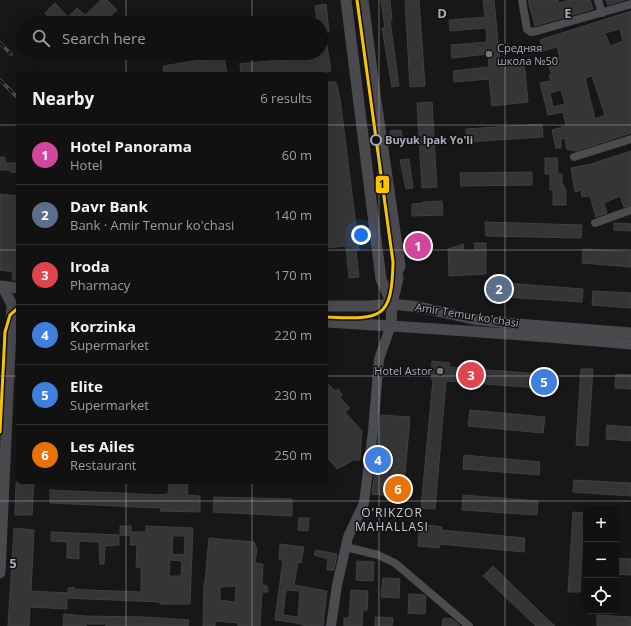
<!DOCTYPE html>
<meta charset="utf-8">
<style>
:root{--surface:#111;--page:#1e1f1f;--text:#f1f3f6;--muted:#9c9d9f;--line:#303131;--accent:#757880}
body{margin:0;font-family:"Open Sans",sans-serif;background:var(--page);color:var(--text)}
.controls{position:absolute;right:12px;bottom:12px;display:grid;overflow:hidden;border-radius:6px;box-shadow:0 4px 16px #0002}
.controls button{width:36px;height:36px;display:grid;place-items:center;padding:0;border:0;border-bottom:1px solid var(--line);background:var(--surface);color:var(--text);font:20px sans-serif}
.you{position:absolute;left:361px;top:235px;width:14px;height:14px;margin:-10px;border:3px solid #fff;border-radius:50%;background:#1a73e8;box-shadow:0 0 0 6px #1a73e833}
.badge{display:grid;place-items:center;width:26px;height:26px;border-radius:50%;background:var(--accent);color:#fff;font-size:13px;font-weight:700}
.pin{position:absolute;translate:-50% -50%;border:2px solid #fff;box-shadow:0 1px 4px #0006}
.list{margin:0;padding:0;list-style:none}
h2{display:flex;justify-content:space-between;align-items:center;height:52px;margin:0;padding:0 16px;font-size:17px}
h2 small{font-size:13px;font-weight:400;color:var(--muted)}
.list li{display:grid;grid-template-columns:26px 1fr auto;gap:12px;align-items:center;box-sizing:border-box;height:60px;padding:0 16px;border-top:1px solid var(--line)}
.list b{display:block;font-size:15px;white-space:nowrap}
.list p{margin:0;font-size:13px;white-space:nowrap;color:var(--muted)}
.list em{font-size:13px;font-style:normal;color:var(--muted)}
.icon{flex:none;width:22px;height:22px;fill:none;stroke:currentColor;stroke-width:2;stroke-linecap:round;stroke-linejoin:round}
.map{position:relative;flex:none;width:631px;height:626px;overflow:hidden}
.search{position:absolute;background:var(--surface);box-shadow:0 4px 16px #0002;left:16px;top:16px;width:312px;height:44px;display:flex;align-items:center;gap:10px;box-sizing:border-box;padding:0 14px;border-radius:22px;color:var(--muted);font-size:15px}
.panel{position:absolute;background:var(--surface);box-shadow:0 4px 16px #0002;left:16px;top:72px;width:312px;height:412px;border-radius:6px}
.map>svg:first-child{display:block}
</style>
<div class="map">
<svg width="631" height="626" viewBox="0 0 631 626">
<rect width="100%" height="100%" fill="#171717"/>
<!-- building -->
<g fill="#353536" stroke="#3f4043" fill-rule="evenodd">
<path d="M101,0h6l10,10 -14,13h-48l-10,-10 10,-10 13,14 9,-9 8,7z"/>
<path d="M381,0h9l2,20h-2l9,66 -7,1 -10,-59h3z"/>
<path d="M405,0h14l6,86 -15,1z"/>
<path d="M483,0h11l6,63 24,-2 4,41 -36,4 -3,-27 -35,3 -1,-11 36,-4 -1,-13 -36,4 -1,-13 36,-3 -1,-14 -36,3 -1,-11 36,-3z"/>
<path d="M528,0h30l1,3 11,-3h20l3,9 -58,17z"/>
<path d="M606,0h19l-17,5z"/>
<path d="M326,4l3,28 -4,1 6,38 -15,3h-75l-1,-10 69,-7 -1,-4h13v-30h-18v-4l14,-1 -2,-12z"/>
<path d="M631,11v122l-55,18 -9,-2 -2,-11 -4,1v9h-5l-4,-18 14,-4 -3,-14 -15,3 -8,-32 11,-2 -2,-6 3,-1 -4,-9 8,-2 -1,-5 5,-1 -3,-10 -14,4 -3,-11zM620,29l3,12 -13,5 -5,-13zM592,76l13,39 -10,4 -10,-41zM561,90l4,14 -12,3 -3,-14z"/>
<path d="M224,56l3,18h-63l-1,-8z"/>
<path d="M326,82h10l4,16 19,152h-3l3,27 -10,1 -3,-32 -20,2z"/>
<path d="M432,102l5,85 -15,1 -5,-85z"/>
<path d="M542,124l1,13 -76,5 -1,-13z"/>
<path d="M401,130l2,9 -12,2 -1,-10z"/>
<path d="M631,151v54l-7,2 -4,-11 -16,7 3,10 -11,4 -6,-21 -8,1 -1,-7 -6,2 -4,-24 20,-4z"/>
<path d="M0,157h5v6h13v10l-8,-1v-2h-10z"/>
<path d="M545,158h12l1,16h4v9l4,7v15h-13v-15h-3v-16h-5z"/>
<path d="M409,159l4,29 -7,1 -6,-29z"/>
<path d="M532,172v13l-71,1 -1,-13z"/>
<path d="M0,194l18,2 -2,15h2v69h-6l1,-8 -13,-2z"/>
<path d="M442,201l1,14 -31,1v-12l11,-1v-1z"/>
<path d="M485,222l97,3 -1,13 -95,-2z"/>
<path d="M614,223l17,1v7l-17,-1z"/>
<path d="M474,243h12v31l-37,2 -1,-27 15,-5 1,7h11z"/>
<path d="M583,249l48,3v15l-49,-4z"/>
<path d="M491,282l92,7 -1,13 -92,-6z"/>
<path d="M593,291l38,2v15l-39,-3z"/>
<path d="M432,361l18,2 -1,4 105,8 -1,14 -107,-8 -11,128 -14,-1 12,-129h-2z"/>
<path d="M581,369h12l-5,77 -12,-1z"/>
<path d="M616,374l15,1v14l-16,-1z"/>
<path d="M326,382l9,9 3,-2 4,5 -2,4 10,10 -5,4 17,19 -2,29h-6l-17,9 -11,-13z"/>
<path d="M470,410l75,7 -2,16 -75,-7z"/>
<path d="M381,415l29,2 -7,80 -31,-3z"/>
<path d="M607,425l24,2v14l-25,-2z"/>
<path d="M464,455l76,7 -1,13 -76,-6z"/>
<path d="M574,480l57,3v13l-58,-4z"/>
<path d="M16,482h18l-2,33h-17z"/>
<path d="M169,482h19l-1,13 13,1v16l-40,-1 1,-3 -111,-5v-13l111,5 7,-1z"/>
<path d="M463,495l75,6 -1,14 -75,-5z"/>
<path d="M214,497l78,2v17l-79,-4z"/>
<path d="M573,512l11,1 -4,79h-12z"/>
<path d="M299,518h10l-1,13 -10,-1z"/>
<path d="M420,524l22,3 -1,3 84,8 -1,14 -84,-8 -1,4 -21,-2z"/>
<path d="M120,526h11v6h15v-6l47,2 -3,76h-30v-2l-93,-4v11l-37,-2 -1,19h-21l6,-98 20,2 -3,61 37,2v-5l6,-1v2l13,1 54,2v-25h-5l1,-22h-7l1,-9 -11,-1zM173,536h12l-1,19 -12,-1zM170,560l12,1 -1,15h-12z"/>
<path d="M51,532l68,3v10l-14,1 -1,18h-4l-1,-22 -20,-1v18l-12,-1v-16l-16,-1z"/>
<path d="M209,538l45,4 3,7 -2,14 8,1 -1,21 5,1 1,6h-6l-2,34h-22v-3l-23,-2v5h-12l1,-41 1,-3zM236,586l-1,16 -15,-2v-13z"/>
<path d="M280,544l24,3 -3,16 -3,-1 -4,23 33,6 -4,35h-17l-9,-3 -22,-3 8,-60h-4zM286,590l14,1 -2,26 -15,-2z"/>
<path d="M316,550l21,4 -3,16h-7l1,-11 -14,-4z"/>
<path d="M616,558l15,1v16l-15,-1z"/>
<path d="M357,561l17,1 -1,19 -17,-1z"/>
<path d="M493,566l49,48 13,12h-19l-53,-50z"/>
<path d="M383,578l17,1 -1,19 -18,-1z"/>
<path d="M351,590l17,1 -1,19h-4l-1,16h-18v-8h5z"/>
<path d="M409,594l15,1 2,2 -1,17 -17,-1z"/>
<path d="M64,614l21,2 58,1 46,3 -1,6h-82v-2h-20v2h-23z"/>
<path d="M597,615l34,2v9h-34z"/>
<path d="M375,617l18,1 -1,8h-17z"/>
<path d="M443,618l9,1 8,7h-18z"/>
</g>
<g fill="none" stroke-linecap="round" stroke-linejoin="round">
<!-- minor -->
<g stroke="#4b4c50" stroke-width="8">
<path d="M522,0l5,29 4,3 6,-1 94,-27"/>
<path d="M598,0l4,13"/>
<path d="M574,157l57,-18"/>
<path d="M595,223l36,-13"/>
<path d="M346,547l32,8 17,8 74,63"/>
</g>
<!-- tertiary -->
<path stroke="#4b4c50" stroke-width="10" d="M331,626l6,-41 11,-48 16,-34 9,-72 6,-72 12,-34"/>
<!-- secondary -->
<g stroke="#4a4a4e" stroke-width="11">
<path d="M346,0l35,279 11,25"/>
<path d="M363,0l12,94 25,172 -3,7 1,5 -6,26 -1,21"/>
<path d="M0,286l18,2"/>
<path d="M326,306h45l21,-2 27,3 54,12 33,4 125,10"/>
<path d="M326,322c102,6 203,13 305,22"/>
<path d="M0,573l12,-268 -9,-18"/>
</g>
<!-- rail casing -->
<g stroke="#4b4c4f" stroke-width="3.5">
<g id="rail">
<path d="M0,43l11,11"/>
<path d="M0,80l18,18"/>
</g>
</g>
<!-- rail -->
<use href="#rail" stroke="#111113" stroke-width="2" stroke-dasharray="6" stroke-linecap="butt"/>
<!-- tram-1 casing -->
<g stroke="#111113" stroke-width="6">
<g id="tram-1">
<path d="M326,317c54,2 66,4 67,-55l-36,-262"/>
<path d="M0,432l5,-100 5,-17 8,-7"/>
</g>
</g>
<!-- tram-1 -->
<use href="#tram-1" stroke="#f9c400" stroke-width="3"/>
</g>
<!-- grid -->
<path fill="none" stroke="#a8adb8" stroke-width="1" stroke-opacity="0.55" d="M126,0v23M252,0v23M379,0v626M505,0v626M126,53v21M252,53v21M0,125h18M326,125h305M0,250h18M326,250h305M0,376h18M326,376h305M126,482v144M252,482v144M0,501h631"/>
<!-- markers -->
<g fill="#757880" stroke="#111113" stroke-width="1.5">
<circle cx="489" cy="54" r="4"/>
<circle cx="440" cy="371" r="4"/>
</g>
<circle fill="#111113" stroke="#a8adb8" stroke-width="2" cx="376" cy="140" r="5"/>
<g text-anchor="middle" stroke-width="3" stroke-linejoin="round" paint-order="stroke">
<!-- poi labels -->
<g font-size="11" fill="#a8adb8" stroke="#111113" text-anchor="start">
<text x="497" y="52">Средняя<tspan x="497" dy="13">школа №50</tspan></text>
<text x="432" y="375" text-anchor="end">Hotel Astor</text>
</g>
<!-- stop labels -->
<g font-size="11" font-weight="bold" fill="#a8adb8" stroke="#111113" text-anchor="start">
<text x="385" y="144">Buyuk Ipak Yo'li</text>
</g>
<!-- street labels -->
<g font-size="11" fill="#a8adb8" stroke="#111113">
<text transform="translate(467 315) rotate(9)" y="4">Amir Temur ko'chasi</text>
</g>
<!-- neighbourhood labels -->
<g font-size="12" letter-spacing="1" fill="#c9ccd4" stroke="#111113">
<text x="392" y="517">O'RIKZOR<tspan x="392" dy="14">MAHALLASI</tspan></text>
</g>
</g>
<g font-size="13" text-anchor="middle" font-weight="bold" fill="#a8adb8" stroke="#111113" stroke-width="3" stroke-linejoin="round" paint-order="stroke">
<text x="442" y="18">D</text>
<text x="568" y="18">E</text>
<text x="13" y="568">5</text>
</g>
<rect stroke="#111113" stroke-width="1.5" x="375" y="175" width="15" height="19" rx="4" fill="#f9c400"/>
<g font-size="11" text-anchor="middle" font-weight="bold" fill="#111">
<text x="382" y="188">1</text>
</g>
</svg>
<div class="controls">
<button>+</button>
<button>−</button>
<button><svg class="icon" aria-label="locate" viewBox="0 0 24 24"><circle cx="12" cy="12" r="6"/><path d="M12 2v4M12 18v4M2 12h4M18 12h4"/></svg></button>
</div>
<div class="you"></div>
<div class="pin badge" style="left:418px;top:246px;background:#d1479c">1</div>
<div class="pin badge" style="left:499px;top:289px;background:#5c6f8a">2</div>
<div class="pin badge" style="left:471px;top:375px;background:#e0444e">3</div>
<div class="pin badge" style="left:378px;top:460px;background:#3f7fe0">4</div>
<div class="pin badge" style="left:544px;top:382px;background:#3f7fe0">5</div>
<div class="pin badge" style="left:398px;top:489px;background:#e8710a">6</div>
<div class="search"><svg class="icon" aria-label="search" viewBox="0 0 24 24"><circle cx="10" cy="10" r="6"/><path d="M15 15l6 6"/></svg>Search here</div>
<section class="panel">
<h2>Nearby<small>6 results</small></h2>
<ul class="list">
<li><span class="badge" style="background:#d1479c">1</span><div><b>Hotel Panorama</b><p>Hotel</p></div><em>60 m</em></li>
<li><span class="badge" style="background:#5c6f8a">2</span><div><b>Davr Bank</b><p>Bank · Amir Temur ko'chasi</p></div><em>140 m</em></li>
<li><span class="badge" style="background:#e0444e">3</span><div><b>Iroda</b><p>Pharmacy</p></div><em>170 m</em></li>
<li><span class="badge" style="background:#3f7fe0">4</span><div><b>Korzinka</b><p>Supermarket</p></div><em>220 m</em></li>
<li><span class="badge" style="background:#3f7fe0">5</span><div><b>Elite</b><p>Supermarket</p></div><em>230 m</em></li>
<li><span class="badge" style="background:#e8710a">6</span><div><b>Les Ailes</b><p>Restaurant</p></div><em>250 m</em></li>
</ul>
</section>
</div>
